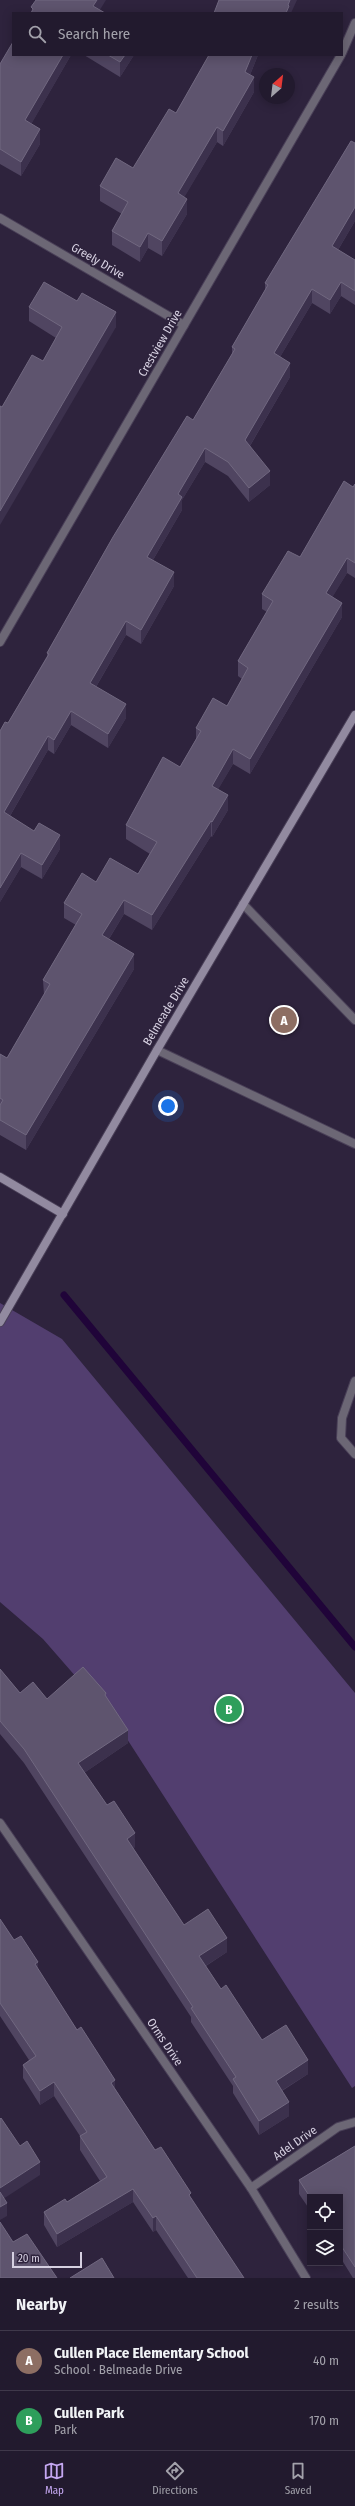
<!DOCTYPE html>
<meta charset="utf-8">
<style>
:root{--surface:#221a2e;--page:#2a2336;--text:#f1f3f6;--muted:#a2a1aa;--line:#3f384a;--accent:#c4a7f1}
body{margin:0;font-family:"Fira Sans Condensed",sans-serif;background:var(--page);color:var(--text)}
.controls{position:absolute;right:12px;bottom:12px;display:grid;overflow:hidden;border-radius:0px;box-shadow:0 2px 10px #0003}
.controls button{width:36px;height:36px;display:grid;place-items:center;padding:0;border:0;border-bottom:1px solid var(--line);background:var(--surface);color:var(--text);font:20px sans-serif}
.compass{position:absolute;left:259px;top:68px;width:36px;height:36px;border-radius:50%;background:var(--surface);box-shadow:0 2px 10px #0003;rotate:28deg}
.scale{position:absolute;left:12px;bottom:10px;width:70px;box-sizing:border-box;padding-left:4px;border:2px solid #d6d0e1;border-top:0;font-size:11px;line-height:14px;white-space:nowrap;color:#d6d0e1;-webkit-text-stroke:3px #2e233d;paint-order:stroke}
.you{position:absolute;left:168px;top:1106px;width:14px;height:14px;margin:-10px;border:3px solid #fff;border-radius:50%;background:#1a73e8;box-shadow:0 0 0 6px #1a73e833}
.badge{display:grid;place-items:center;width:26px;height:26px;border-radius:50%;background:var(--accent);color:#fff;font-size:13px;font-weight:700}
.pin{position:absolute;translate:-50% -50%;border:2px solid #fff;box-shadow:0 1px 4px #0006}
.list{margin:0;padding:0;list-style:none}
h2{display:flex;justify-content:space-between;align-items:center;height:52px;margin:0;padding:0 16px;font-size:17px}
h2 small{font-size:13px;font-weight:400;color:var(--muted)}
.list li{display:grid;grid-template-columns:26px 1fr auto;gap:12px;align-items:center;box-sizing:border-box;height:60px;padding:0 16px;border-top:1px solid var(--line)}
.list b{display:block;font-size:15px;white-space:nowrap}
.list p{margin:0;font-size:13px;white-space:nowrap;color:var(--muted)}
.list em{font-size:13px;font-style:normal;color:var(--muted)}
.icon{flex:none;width:22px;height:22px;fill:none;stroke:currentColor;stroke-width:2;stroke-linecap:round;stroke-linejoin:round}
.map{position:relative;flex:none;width:355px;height:2278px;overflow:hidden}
.search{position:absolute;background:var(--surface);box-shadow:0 2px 10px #0003;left:12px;right:12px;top:12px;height:44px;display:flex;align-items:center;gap:10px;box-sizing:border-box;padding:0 14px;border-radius:0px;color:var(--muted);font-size:15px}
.sheet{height:172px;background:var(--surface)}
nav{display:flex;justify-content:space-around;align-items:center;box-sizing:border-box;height:56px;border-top:1px solid var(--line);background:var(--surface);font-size:11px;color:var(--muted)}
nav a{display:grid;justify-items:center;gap:2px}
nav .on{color:var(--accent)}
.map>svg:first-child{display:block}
</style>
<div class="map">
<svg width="355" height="2278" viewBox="0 0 355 2278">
<rect width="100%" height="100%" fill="#2e233d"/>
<!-- green -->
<path fill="#523e6f" d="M0,1303l62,36 293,354v393l-3,2 -234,-363 -75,-86 -43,-37z"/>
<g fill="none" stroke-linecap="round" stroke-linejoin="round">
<!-- stream -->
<path stroke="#200439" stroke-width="7" d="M64,1295l291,352"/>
<!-- lane casing -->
<g stroke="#493f57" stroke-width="10">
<g id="lane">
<path d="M243,904l112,116"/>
<path d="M157,1050l198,94"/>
<path d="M355,1381l-13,37 -1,20 14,16"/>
</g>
</g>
<!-- street casing -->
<g stroke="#493f57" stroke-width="10">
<g id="street">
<path d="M342,53l13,-30"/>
<path d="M0,218l184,107"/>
<path d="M0,642l341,-587"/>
<path d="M0,1823l251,365 55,90"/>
<path d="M251,2188l87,-61 17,-5"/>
</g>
</g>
<!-- secondary casing -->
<g stroke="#493f57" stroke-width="10">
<g id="secondary">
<path d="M0,1177l63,37"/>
<path d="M0,1322l157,-272 198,-335"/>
</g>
</g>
<!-- lane -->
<use href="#lane" stroke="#6c6775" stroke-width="8"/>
<!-- street -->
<use href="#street" stroke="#6c6775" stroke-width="8"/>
<!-- secondary -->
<use href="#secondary" stroke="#928aa0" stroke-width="8"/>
</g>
<!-- wall -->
<g fill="#504561">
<path d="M71,55l-40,69 9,20 -19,32 -21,-12v-100z"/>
<path d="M84,55h50l-14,22z"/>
<path d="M209,55h49l-8,20 4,17 -31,54 -6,-4 -33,55 3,17 -25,42 -14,-8 -8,14 -28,-17v-14l10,-17 -22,-13v-15l33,-18 43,-55z"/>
<path d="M355,143v78l-17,29 17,10v45l-14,-9 -11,18 -18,-11 -32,54 10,20 -40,69 20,39 -21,17 -21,-26 -23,-14 -23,38v10l-29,50 21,26 -33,58 -15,-9 -30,52 30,31 -18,30 -37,-23 -17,29 -6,-4 -38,66 50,33 -18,30 -21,-12 -21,35v-171l8,-8 39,-67v-3l146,-233 39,-66v-7l33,-57v-7z"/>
<path d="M29,307l87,20 -114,80 41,-46 13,-23 -27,-17z"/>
<path d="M355,484v94l-8,-5 -15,24 10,20 -92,157 -17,-10 -15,25 10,21 -16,27 -1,-1 -59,94 -28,-16 -15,25 25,30 -108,181 -26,-15v-81l7,4 37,-63 -1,-15 33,-55 -12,-7v-15l32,-21 42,-8 12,-20 -24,-15v-14l54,-58 16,-28v-11l31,-22 15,-27 -4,-3v-15l29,-49 -5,-3v-15l38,-37z"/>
<path d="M0,1669l20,24 27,6 59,-2 22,46 -44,30 51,74 -2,1 51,77 43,27 -21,14 15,23 41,51 46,34 -26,17 7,25 -30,19 -26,-42v-7l-42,-64v-5l-167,-254 -24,-29z"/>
<path d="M0,1919l14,21 24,30 117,180 36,49 53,79h-56l-32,-48 -3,2 -20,-30 -76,45 -13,-22v-13l23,-10 33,-21 -20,-31v-14l-26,-40 -14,9 -17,-27v-13l6,-5 -29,-44z"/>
<path d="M355,2146v132h-2l-13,-21v-60h-30v13l-11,-16v-14z"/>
</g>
<!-- shaded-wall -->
<g fill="#3c314d">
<path d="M97,0h9l-8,13 -5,-7z"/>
<path d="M290,0h7l-6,13h-5l2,-8z"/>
<path d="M63,55h8l-46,80v-15z"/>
<path d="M125,55h9l-14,22v-15z"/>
<path d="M252,55h6l-13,32v-15z"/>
<path d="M254,77v15l-31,54v-15z"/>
<path d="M217,127v15l-39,66v-15z"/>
<path d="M40,129v15l-19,32v-14z"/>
<path d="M187,199v15l-25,42v-15z"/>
<path d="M355,207v14l-23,39v-14z"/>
<path d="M148,233v15l-8,14v-15z"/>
<path d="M341,282v14l-11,18v-14z"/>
<path d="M312,289v14l-38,64v-14z"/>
<path d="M116,312v15l-116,198v-14z"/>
<path d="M290,363v14l-45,77v-14z"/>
<path d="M205,448v14l-23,38v10l-35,60v-13l31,-63z"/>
<path d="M270,471v14l-21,17v-14z"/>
<path d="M347,558v15l-21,35v-15z"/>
<path d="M174,572v14l-33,58v-14z"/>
<path d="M342,603v14l-92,157v-15z"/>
<path d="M126,621v14l-36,62v-14z"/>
<path d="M126,704v14l-18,30v-14z"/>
<path d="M71,711v14l-17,29v-14z"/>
<path d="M48,736v14l-44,76v-14z"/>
<path d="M233,749v15l-21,36v-14z"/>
<path d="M228,795v15l-16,27v-15z"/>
<path d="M211,821v15l-59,94v-15z"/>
<path d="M60,835v14l-18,30v-14z"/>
<path d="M21,853v14l-21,35v-14z"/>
<path d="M124,900v14l-22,36v-15z"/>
<path d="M134,954v15l-108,181v-15z"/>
<path d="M128,1730v13l-50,34v-14z"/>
<path d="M135,1833v14l-8,6v-14z"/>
<path d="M227,1938v14l-28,18v-14z"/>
<path d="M38,1962v14l-3,-12z"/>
<path d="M308,2060v14l-32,20v-13z"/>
<path d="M115,2080v14l-4,-11z"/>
<path d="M54,2082v14l-14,9v-14z"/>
<path d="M289,2102v14l-30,19v-14z"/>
<path d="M40,2162v13l-40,26v-13z"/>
<path d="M133,2189v13l-76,45v-13z"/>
<path d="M7,2203v13l-7,4v-13z"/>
<path d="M156,2216v14l-3,2v-14z"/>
</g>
<!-- building -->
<g fill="#5e546e" stroke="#716880">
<path d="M36,0h61l-4,6 12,7h-74l2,-4 -2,-2z"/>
<path d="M219,0h71l-2,5 1,1 -3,7h-72z"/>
<path d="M13,42v13h50l-38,65 15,9 -19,33 -21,-13v-85z"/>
<path d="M108,55h17l-5,7z"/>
<path d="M209,55h43l-7,17 9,5 -31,54 -6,-4 -39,66 9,6 -25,42 -14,-8 -8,14 -28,-16 16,-29 -28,-16 16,-28 17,10 36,-59 7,4z"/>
<path d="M351,141l4,2v64l-23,39 23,14v31l-14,-9 -11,18 -18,-11 -38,64 16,10 -45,77 25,31 -21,17 -21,-26 -23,-14 -27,46 4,3 -35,60 27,15 -33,58 -15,-9 -36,62 36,21 -18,30 -37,-23 -17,29 -6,-4 -44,76 30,19 5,-8 21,12 -18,30 -21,-12 -21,35v-157l5,-9 3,1 41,-69 -2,-1 66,-116 74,-121 6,4 42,-71 -3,-2 36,-62 -3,-2z"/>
<path d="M44,282l33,19 5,-8 34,19 -116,199v-105l2,1 30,-52 11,6 19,-34 -33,-20z"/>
<path d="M344,481l9,6 2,-3v79l-8,-5 -21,35 16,10 -92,156 -17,-10 -21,37 16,9 -16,27 -1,-1 -59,94 -28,-15 -22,35 32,19 -108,181 -26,-15v-15l3,-5 -3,-2v-44l7,4 43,-74 -7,-4 39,-66 -18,-11 18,-30 14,9 14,-24 28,16 19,-32 -31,-17 37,-68 17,10 21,-36 -5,-3 17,-30 14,8 21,-38 -10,-7 35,-60 -11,-7 26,-43 12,6z"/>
<path d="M83,1667l23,26 -1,2 23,35 -50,33 29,42 7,-4 21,32 -8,6 57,86 24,-16 19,29 -28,18 22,33 5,-4 36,55 24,-15 22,35 -32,21 13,21 -30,19 -26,-42 3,-2 -45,-69 2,-1 -169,-258 -24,-28v-52l20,24 13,-11 14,17z"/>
<path d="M0,1919l14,21 7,-4 17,26 -3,2 42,66 4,-3 34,53 -4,3 44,67 6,-3 30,46 -2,2 55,83h-47l-41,-62 -3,2 -20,-29 -76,45 -13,-22 21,-13 2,3 40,-25 -27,-41 7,-4 -33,-50 -14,9 -17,-26 13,-9 -36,-53z"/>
<path d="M1,2118l19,28 7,-5 13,21 -40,26v-69z"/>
<path d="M355,2146v121l-15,-23v-47h-30l-11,-17z"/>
<path d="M0,2192l7,11 -7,4z"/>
<path d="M0,2222l13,20 14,-8 30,44h-57z"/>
<path d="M102,2258l12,20h-44z"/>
</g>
<g text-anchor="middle" stroke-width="3.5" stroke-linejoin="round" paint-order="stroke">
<!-- street labels -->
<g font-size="12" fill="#d6d0e1" stroke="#2e233d">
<text transform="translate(98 261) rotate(30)" y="4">Greely Drive</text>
<text transform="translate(160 343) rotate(-60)" y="4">Crestview Drive</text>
<text transform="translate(166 1011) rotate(-59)" y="4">Belmeade Drive</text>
<text transform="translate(165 2042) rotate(56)" y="4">Orms Drive</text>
<text transform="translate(295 2143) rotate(-35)" y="4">Adel Drive</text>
</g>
</g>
</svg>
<div class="controls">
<button><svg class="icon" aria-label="locate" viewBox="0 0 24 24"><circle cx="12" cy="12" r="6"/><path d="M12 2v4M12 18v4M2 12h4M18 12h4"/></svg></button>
<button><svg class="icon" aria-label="layers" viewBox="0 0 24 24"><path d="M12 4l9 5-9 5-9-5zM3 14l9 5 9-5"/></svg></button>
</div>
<svg class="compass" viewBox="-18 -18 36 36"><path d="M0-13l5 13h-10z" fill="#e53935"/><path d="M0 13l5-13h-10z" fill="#a2a1aa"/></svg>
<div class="scale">20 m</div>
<div class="you"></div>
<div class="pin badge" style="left:284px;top:1020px;background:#8d6e63">A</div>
<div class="pin badge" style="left:229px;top:1709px;background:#2e9e5b">B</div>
<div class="search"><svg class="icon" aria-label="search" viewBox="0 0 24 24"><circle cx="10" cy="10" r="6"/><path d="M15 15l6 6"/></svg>Search here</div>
</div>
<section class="sheet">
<h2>Nearby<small>2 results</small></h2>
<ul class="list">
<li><span class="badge" style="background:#8d6e63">A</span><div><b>Cullen Place Elementary School</b><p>School · Belmeade Drive</p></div><em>40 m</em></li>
<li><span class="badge" style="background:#2e9e5b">B</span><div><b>Cullen Park</b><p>Park</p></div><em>170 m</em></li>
</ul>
</section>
<nav>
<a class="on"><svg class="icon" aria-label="map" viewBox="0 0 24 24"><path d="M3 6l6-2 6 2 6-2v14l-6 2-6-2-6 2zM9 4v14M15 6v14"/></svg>Map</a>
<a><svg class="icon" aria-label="directions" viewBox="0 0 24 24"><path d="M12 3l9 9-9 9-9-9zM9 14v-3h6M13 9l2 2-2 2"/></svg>Directions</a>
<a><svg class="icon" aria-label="saved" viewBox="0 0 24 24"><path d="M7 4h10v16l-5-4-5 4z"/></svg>Saved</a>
</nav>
